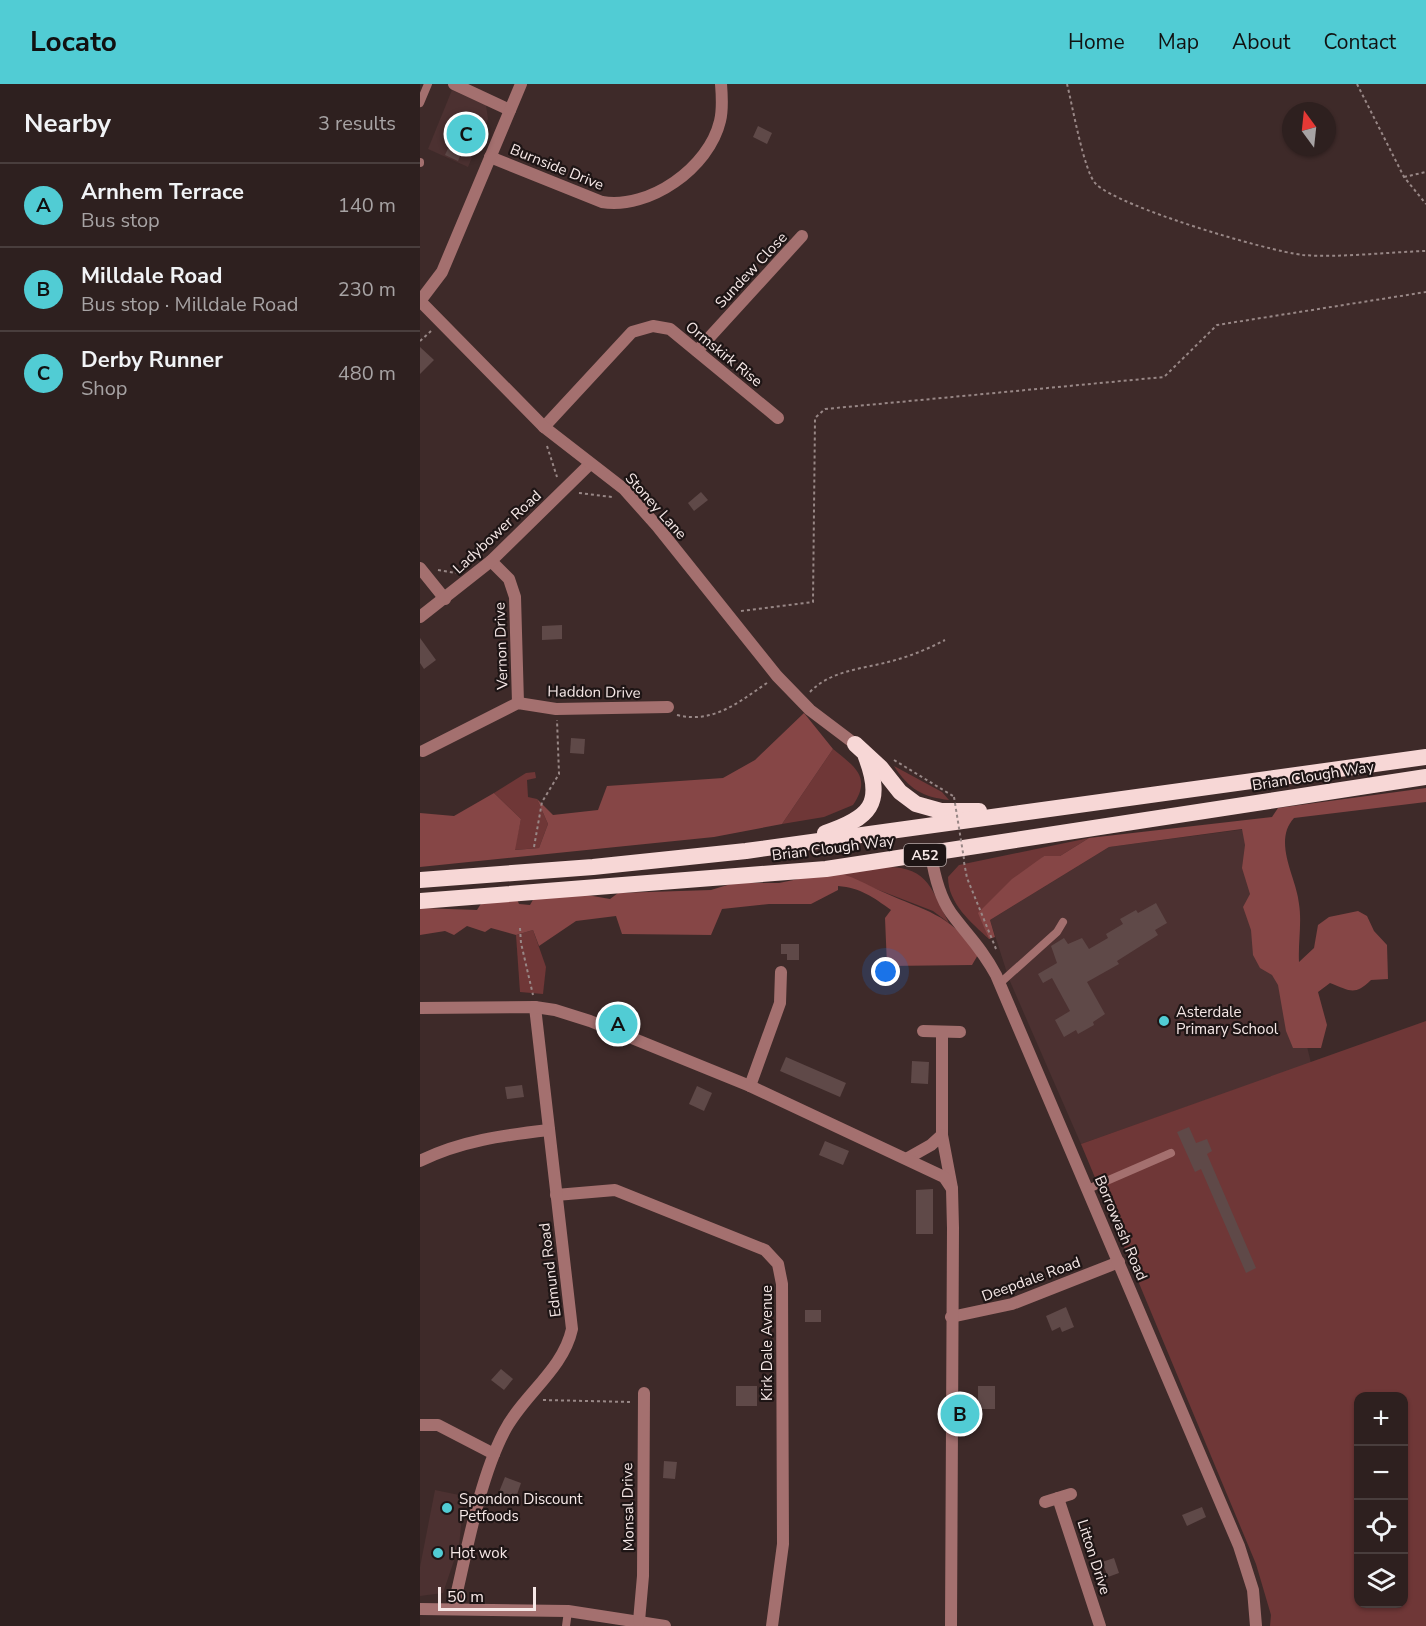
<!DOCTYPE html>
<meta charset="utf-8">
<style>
:root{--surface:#2e201f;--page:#3a2d2c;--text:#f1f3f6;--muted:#a7a3a4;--line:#493e3d;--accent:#51ccd4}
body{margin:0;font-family:"Nunito Sans",sans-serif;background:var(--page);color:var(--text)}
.controls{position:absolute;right:18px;bottom:18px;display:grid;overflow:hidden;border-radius:12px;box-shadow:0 2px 4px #0004}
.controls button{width:54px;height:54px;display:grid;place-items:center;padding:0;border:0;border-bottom:2px solid var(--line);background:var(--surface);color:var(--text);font:30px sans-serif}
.compass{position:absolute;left:862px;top:18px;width:54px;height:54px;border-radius:50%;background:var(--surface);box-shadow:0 2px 4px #0004;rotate:345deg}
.scale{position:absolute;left:18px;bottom:15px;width:98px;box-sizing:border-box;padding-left:6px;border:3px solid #f6e8e7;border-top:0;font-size:16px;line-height:21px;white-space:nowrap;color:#f6e8e7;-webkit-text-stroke:4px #1e1515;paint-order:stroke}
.you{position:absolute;left:466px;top:888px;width:21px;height:21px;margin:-15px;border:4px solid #fff;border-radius:50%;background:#1a73e8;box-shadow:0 0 0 9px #1a73e833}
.badge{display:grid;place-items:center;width:39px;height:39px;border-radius:50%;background:var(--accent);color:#111;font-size:20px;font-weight:700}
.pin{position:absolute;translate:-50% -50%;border:3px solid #fff;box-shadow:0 2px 6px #0006}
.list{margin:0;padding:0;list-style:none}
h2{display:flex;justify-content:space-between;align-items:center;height:78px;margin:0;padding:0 24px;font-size:26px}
h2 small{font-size:20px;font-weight:400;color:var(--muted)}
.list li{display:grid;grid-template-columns:39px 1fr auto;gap:18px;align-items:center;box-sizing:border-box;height:84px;padding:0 24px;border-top:2px solid var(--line)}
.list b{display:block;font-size:22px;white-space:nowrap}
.list p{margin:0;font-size:20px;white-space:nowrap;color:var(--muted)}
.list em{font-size:20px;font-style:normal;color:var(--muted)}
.icon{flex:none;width:33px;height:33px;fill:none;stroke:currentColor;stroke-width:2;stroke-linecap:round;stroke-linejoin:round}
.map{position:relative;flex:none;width:1006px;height:1542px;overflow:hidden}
header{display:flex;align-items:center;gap:36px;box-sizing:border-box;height:84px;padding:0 30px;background:var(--accent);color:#111}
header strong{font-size:28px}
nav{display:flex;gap:33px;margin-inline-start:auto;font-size:21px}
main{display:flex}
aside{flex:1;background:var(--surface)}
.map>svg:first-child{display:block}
</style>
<header>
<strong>Locato</strong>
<nav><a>Home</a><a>Map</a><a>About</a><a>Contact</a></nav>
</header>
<main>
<aside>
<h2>Nearby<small>3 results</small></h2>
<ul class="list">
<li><span class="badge">A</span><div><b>Arnhem Terrace</b><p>Bus stop</p></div><em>140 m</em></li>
<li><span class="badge">B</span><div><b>Milldale Road</b><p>Bus stop · Milldale Road</p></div><em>230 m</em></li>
<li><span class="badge">C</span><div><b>Derby Runner</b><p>Shop</p></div><em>480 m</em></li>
</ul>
</aside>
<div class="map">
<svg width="1006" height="1542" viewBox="0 0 1006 1542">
<rect width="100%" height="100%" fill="#3e2a29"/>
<!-- built -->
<g fill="#4c3131">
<path d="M32,6l34,15 2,14 -20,48 -40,-18z"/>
<path d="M834,744l57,235 -230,81 -72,-165 -19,-59 119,-73z"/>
<path d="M15,1406l29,6 -5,50 -16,47 -23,3v-29z"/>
</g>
<!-- green -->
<g fill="#6f3737" fill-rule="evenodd">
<path d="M413,665c22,18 39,28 20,56l-29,12 -42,7z"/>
<path d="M474,682l48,26 7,8c-27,-3 -40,-11 -55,-34z"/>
<path d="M115,688l1,6 -9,2 1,17 9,2 11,25 -9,24 -25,2 7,-31 -27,-26 32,-20z"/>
<path d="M669,754l-29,18h-16l-65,57 10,26c-17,-16 -41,-35 -41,-62l11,-12z"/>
<path d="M467,783c42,0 45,24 62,56l-16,-12 -101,-39z"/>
<path d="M113,846l13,37 -3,27 -23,-2 -4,-57z"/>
<path d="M1006,937v605h-156l1,-11 -15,-51 -175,-420zM938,1312h46v208h-46z"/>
</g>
<!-- forest -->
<g fill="#864646">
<path d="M384,629l29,36 -51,75 -68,13 -294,30v-54l34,3 40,-23 27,26 -6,31 24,-2 9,-24 -11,-25 16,16 45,-5 9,-24 116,-8 32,-18z"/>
<path d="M1006,704v14l-132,16c-22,24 3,60 5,86 3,19 -1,39 0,58l15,-14 4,-23 11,-8 29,-6 9,5 7,15 13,14 1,34 -17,1c-17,16 -20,11 -41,3l-12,9 9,33 -6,23h-28l-7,-17 -8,-46 -6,-10 -12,-7 -7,-13 -2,-25 -8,-23 7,-13 -8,-26 3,-23 -3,-16 -133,18 -119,73 5,17 -6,2 -11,-26 34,-34 32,-23h16l29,-18 183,-21 6,-9z"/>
<path d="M412,788c20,3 33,12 51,20 44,20 63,20 96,61l-7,12 -85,1 -2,-48 6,-8c-18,-13 -30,-22 -53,-24v4l-27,14h-42l-47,5 -11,26 -89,-1 -6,-18 -40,5 -37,25 -6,-16 -17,5 -25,-7 -6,4 -18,-6 -13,9 -9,-4 -25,4v-27l57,2 5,-8 34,-5 3,7 11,1 4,-7 53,-3 23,4 8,-6 93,-3 23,-7h45z"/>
</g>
<!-- building -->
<g fill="#5f4948">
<path d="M43,31l12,5 -17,41 -13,-6z"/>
<path d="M338,42l14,7 -5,11 -14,-7z"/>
<path d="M0,263l14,13 -14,14z"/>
<path d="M281,408l7,8 -14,11 -6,-8z"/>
<path d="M142,541v14l-20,1v-14z"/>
<path d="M0,554l16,22 -12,9 -4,-6z"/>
<path d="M151,654l14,1 -1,15 -14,-1z"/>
<path d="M736,819l11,20 -12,7 3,5 -41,26 2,3 -32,18 18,32 -12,8 1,3 -16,9 -2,-4 -12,7 -9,-17 15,-9 -18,-33 -9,5 -5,-9 19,-11 -6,-17 13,-8 4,6 14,-6 7,11 19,-11 -2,-4 17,-10 -3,-5 16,-9 2,3z"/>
<path d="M361,860h18v16h-12v-6h-6z"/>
<path d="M366,973l60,26 -6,14 -60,-26z"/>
<path d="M492,977l17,1 -1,22 -17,-1z"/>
<path d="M102,1001l2,12 -17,2 -2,-12z"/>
<path d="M277,1002l15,7 -8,18 -15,-7z"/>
<path d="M769,1043l7,16 11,-4 5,12 -5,3 49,114 -10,5 -45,-104 -6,3 -18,-40z"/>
<path d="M405,1057l24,10 -6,14 -24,-10z"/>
<path d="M513,1105v45h-17v-44z"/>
<path d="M646,1223l8,20 -12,5 -2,-5 -8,4 -6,-15z"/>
<rect x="385" y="1226" width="16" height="12"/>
<path d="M81,1285l12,10 -9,11 -13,-10z"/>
<rect x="316" y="1302" width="21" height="20"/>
<rect x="558" y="1302" width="17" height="23"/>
<path d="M244,1377l13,1 -2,17 -12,-1z"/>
<path d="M85,1393l16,6 -7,20 -17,-6z"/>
<path d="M782,1423l4,10 -19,9 -5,-11z"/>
<path d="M694,1474l5,15 -11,4 -6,-15z"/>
</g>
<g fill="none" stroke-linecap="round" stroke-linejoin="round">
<!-- path -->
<g stroke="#988786" stroke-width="2" stroke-dasharray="3 3" stroke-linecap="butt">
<path d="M647,0c5,19 17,89 29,100 23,23 171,67 207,71 36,3 85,-3 123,-4"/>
<path d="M937,0l47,93 22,27"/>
<path d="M984,93l22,-5"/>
<path d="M0,257l11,-10"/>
<path d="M127,362l10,31"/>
<path d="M159,409l33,4"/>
<path d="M18,486l18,3"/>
<path d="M321,527l72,-9 2,-184 10,-9 339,-32 53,-52 209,-33"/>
<path d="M390,608c20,-21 51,-23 78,-30 20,-5 38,-12 57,-22"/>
<path d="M257,631c36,9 62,-13 90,-32"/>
<path d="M474,676l59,36"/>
<path d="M114,763l8,-45 17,-28 -2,-54"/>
<path d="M544,778l3,16 29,71"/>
<path d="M100,844l1,15 12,52"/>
<path d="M123,1316l88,2"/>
</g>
<!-- service -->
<g stroke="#a4706f" stroke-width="8">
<path d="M0,19l8,-19"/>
<path d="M0,79v-1"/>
<path d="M579,900l58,-52 6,-10"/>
<path d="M668,1105l83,-36"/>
<path d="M146,1542l2,-15"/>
</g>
<!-- minor -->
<g stroke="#a4706f" stroke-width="12">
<path d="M34,0l56,26"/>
<path d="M70,73l112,45c47,8 107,-34 118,-81 3,-12 2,-25 1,-37"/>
<path d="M277,267l105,-115"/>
<path d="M124,343l88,-95 21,-6 17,3 108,89"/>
<path d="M71,477l18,18 6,18 3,106"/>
<path d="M0,484l25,31"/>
<path d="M0,533l71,-56 99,-97"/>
<path d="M3,667l95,-48 38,6 112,-2"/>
<path d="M503,947l37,1"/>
<path d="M522,948v103l10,53"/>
<path d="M330,1002l30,-83 1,-31"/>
<path d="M488,1074l23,-13 11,-10"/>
<path d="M0,1077c40,-20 84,-26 129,-31"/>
<path d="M136,1111l59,-5 150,60 13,14 4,20 1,260 -11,82"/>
<path d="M531,1233l61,-13 107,-42"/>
<path d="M0,1341h18l56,29"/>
<path d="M638,1414l42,128"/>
<path d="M625,1418l26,-8"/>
<path d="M0,1525l148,2 97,15"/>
<path d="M33,1525c13,-54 26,-129 51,-177 19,-37 59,-62 68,-103l-37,-322"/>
<path d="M219,1537l4,-45 1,-183"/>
</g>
<!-- tertiary -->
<g stroke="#a4706f" stroke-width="12">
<path d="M0,217l124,126 80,62 33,37 120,150 33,34 45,34"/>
<path d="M0,217l22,-29 79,-188"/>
<path d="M511,770c3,20 8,42 20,59 17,23 30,34 45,62l243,571 14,44 3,36"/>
<path d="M0,924l115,-1 20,3 35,11 160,65 194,91 8,12 1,39 -2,398"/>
</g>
<!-- trunk -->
<g stroke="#f7d7d6" stroke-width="16">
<path d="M435,660l26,24 19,24 16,12 25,7h38"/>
<path d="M405,749c45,-15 59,-29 41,-76"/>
<path d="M0,796l173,-13 153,-16 680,-94"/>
<path d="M0,817l406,-32 600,-92"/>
</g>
<!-- path-bridge -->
<path stroke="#988786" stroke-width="2" stroke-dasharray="3 3" stroke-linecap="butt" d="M534,713l10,62"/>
</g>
<!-- markers -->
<g fill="#51ccd4" stroke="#1e1515" stroke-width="2">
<circle cx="744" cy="937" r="6"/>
<circle cx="27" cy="1424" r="6"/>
<circle cx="18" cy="1469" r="6"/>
</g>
<g text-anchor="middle" stroke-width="4.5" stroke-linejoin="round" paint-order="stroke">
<!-- shield labels -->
<rect fill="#1e1515" stroke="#b5a9a8" stroke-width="1.5" x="484" y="760" width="42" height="22" rx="4.5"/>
<g font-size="14" font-weight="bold" fill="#f6e8e7">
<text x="505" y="776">A52</text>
</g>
<!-- street labels -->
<g font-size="15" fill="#f6e8e7" stroke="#1e1515">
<text transform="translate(137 83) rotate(22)" y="5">Burnside Drive</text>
<text transform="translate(331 186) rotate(-47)" y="5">Sundew Close</text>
<text transform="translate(304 270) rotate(39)" y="5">Ormskirk Rise</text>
<text transform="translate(236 422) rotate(48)" y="5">Stoney Lane</text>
<text transform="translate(77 448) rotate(-43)" y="5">Ladybower Road</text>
<text transform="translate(81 562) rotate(-92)" y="5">Vernon Drive</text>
<text transform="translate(174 608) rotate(1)" y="5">Haddon Drive</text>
<text transform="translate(893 692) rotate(-9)" y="5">Brian Clough Way</text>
<text transform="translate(413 764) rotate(-7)" y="5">Brian Clough Way</text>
<text transform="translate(701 1144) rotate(67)" y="5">Borrowash Road</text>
<text transform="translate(130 1186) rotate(-97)" y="5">Edmund Road</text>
<text transform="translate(611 1195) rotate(-20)" y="5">Deepdale Road</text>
<text transform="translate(347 1259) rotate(-90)" y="5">Kirk Dale Avenue</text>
<text transform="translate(208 1423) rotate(-91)" y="5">Monsal Drive</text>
<text transform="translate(674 1473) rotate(72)" y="5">Litton Drive</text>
</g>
<!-- poi labels -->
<g font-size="15" fill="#f6e8e7" stroke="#1e1515" text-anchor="start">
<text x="756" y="933">Asterdale<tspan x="756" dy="17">Primary School</tspan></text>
<text x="39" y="1420">Spondon Discount<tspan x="39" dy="17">Petfoods</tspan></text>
<text x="30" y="1474">Hot wok</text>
</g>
</g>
</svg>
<div class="controls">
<button>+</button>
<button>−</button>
<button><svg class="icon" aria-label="locate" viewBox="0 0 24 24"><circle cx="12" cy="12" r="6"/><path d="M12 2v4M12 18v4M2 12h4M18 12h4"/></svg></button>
<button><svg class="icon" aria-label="layers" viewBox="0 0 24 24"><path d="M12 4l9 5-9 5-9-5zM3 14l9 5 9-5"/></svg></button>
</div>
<svg class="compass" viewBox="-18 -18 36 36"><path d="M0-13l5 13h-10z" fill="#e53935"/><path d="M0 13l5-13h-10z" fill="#a7a3a4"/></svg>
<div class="scale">50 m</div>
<div class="you"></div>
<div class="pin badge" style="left:198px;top:940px">A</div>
<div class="pin badge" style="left:540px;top:1330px">B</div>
<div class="pin badge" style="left:46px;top:50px">C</div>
</div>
</main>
